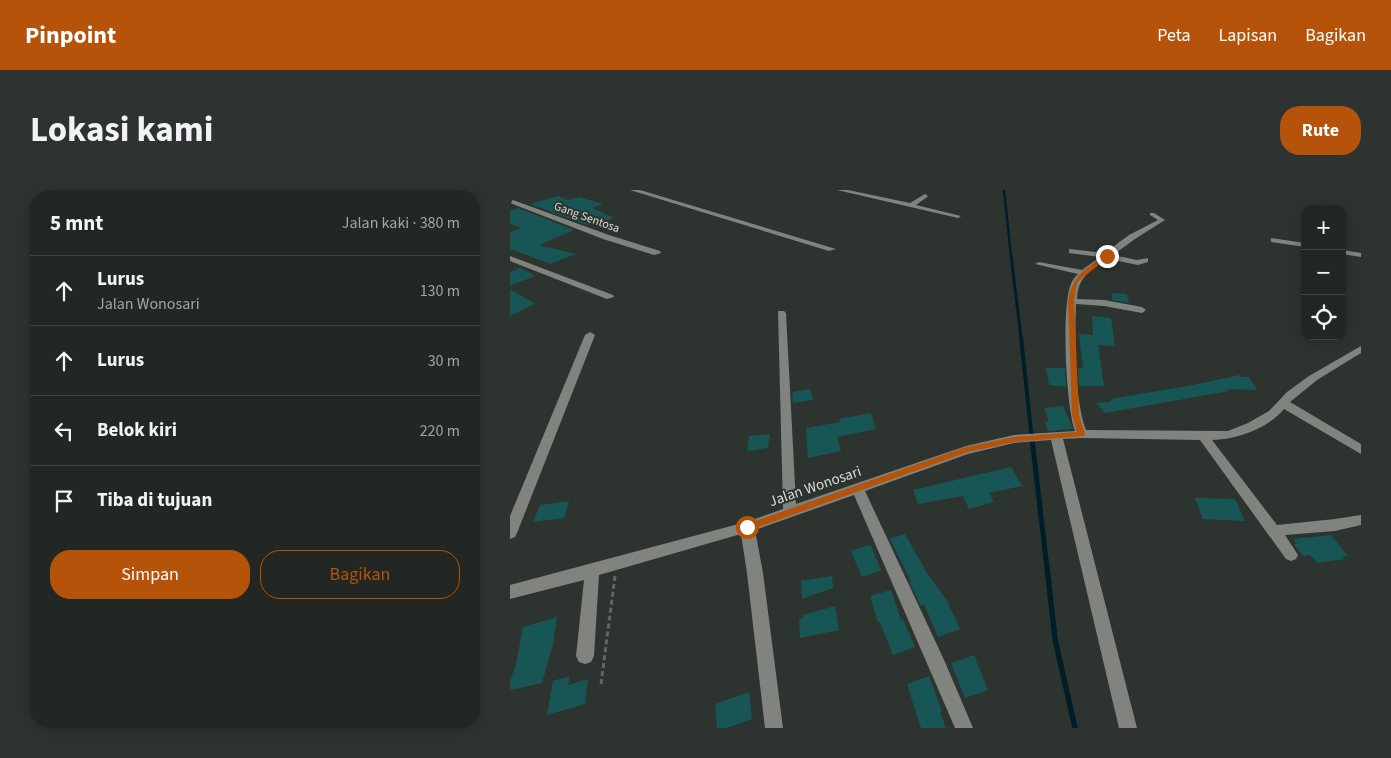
<!DOCTYPE html>
<html lang="id">
<meta charset="utf-8">
<style>
:root{--surface:#222724;--page:#2e3331;--text:#f1f3f6;--muted:#a2a5a6;--line:#3f4441;--accent:#b45309}
body{margin:0;font-family:"Source Sans 3",sans-serif;background:var(--page);color:var(--text)}
.controls{position:absolute;right:15px;top:15px;display:grid;overflow:hidden;border-radius:10px;box-shadow:0 2px 12px #0003}
.controls button{width:45px;height:45px;display:grid;place-items:center;padding:0;border:0;border-bottom:1px solid var(--line);background:var(--surface);color:var(--text);font:25px sans-serif}
.stop{position:absolute;width:15px;height:15px;margin:-11px;border:4px solid #b45309;border-radius:50%;background:#fff}
.stop.end{background:#b45309;border-color:#fff;box-shadow:0 1px 5px #0008}
.list{margin:0;padding:0;list-style:none}
h2{display:flex;justify-content:space-between;align-items:center;height:65px;margin:0;padding:0 20px;font-size:21px}
h2 small{font-size:16px;font-weight:400;color:var(--muted)}
.list li{display:grid;grid-template-columns:32px 1fr auto;gap:15px;align-items:center;box-sizing:border-box;height:70px;padding:0 20px;border-top:1px solid var(--line)}
.list b{display:block;font-size:19px;white-space:nowrap}
.list p{margin:0;font-size:16px;white-space:nowrap;color:var(--muted)}
.list em{font-size:16px;font-style:normal;color:var(--muted)}
.actions{display:flex;gap:10px;padding:15px 20px}
.actions a{flex:1;padding:11px 0;border:1px solid var(--accent);border-radius:20px;text-align:center;font-size:18px;color:var(--accent)}
.actions .main{background:var(--accent);color:#fff}
.icon{flex:none;width:28px;height:28px;fill:none;stroke:currentColor;stroke-width:2;stroke-linecap:round;stroke-linejoin:round}
.map{position:relative;flex:none;width:851px;height:538px;overflow:hidden;border-radius:20px}
header{display:flex;align-items:center;gap:30px;box-sizing:border-box;height:70px;padding:0 25px;background:var(--accent);color:#fff}
header strong{font-size:24px}
nav{display:flex;gap:28px;margin-inline-start:auto;font-size:18px}
.intro{display:flex;align-items:center;justify-content:space-between;box-sizing:border-box;height:120px;padding:0 30px}
h1{margin:0;font-size:35px}
.button{padding:12px 22px;border-radius:20px;background:var(--accent);color:#fff;font-size:18px;font-weight:700}
main{display:flex;gap:30px;padding:0 30px}
aside{flex:1;background:var(--surface);border-radius:20px;box-shadow:0 2px 12px #0003}
.map>svg:first-child{display:block}
</style>
<header>
<strong>Pinpoint</strong>
<nav><a>Peta</a><a>Lapisan</a><a>Bagikan</a></nav>
</header>
<div class="intro"><h1>Lokasi kami</h1><a class="button">Rute</a></div>
<main>
<aside>
<h2>5 mnt<small>Jalan kaki · 380 m</small></h2>
<ul class="list">
<li><svg class="icon" aria-label="ahead" viewBox="0 0 24 24"><path d="M12 20V5M6 11l6-6 6 6"/></svg><div><b>Lurus</b><p>Jalan Wonosari</p></div><em>130 m</em></li>
<li><svg class="icon" aria-label="ahead" viewBox="0 0 24 24"><path d="M12 20V5M6 11l6-6 6 6"/></svg><div><b>Lurus</b></div><em>30 m</em></li>
<li><svg class="icon" aria-label="left" viewBox="0 0 24 24"><path d="M17 20v-9H6M10 6l-5 5 5 5"/></svg><div><b>Belok kiri</b></div><em>220 m</em></li>
<li><svg class="icon" aria-label="arrive" viewBox="0 0 24 24"><path d="M6 21V4h12l-3 4 3 4H6"/></svg><div><b>Tiba di tujuan</b></div></li>
</ul>
<div class="actions"><a class="main">Simpan</a><a>Bagikan</a></div>
</aside>
<div class="map">
<svg width="851" height="538" viewBox="0 0 851 538">
<rect width="100%" height="100%" fill="#2d3430"/>
<g fill="none" stroke-linecap="round" stroke-linejoin="round">
<!-- stream-far4 -->
<path stroke="#001e29" stroke-width="2.5" d="M494,0l7,66"/>
<!-- stream-far3 -->
<path stroke="#001e29" stroke-width="3" d="M501,65l10,83"/>
<!-- stream-far2 -->
<path stroke="#001e29" stroke-width="4" d="M511,147l11,103"/>
<!-- stream-far1 -->
<path stroke="#001e29" stroke-width="5" d="M522,249l15,129"/>
<!-- stream -->
<path stroke="#001e29" stroke-width="5.5" d="M537,377l8,72 20,89"/>
</g>
<!-- building -->
<g fill="#175655">
<path d="M48,6l10,4 11,-3 24,7 -11,4 22,10 -17,6 -4,-2 -6,3 -57,-21z"/>
<path d="M8,18l56,22 -35,15 37,9 -26,10 -40,-15v-17l12,-4 -12,-4v-13z"/>
<path d="M10,78l15,8 -25,10v-14z"/>
<path d="M0,99l25,15 -25,12z"/>
<path d="M602,103l15,1 2,9 -17,-3z"/>
<path d="M582,126l19,2 4,28 -17,-1 6,41h-25l-1,-18h5l-4,-34 14,1z"/>
<path d="M536,178h19l1,19 -17,-2z"/>
<path d="M730,185l1,2h8l8,13 -30,-1 2,2 -124,22 -9,-10 15,-1v-3l77,-13z"/>
<path d="M300,199l3,11 -20,3 -1,-11z"/>
<path d="M553,216l10,23 -25,2 -3,-9h4l-5,-14z"/>
<path d="M361,223l5,16 -39,8 4,14 -33,7 -2,-30 34,-6 -1,-3z"/>
<path d="M260,244l-2,14 -21,3 2,-15z"/>
<path d="M501,277l11,19 -33,7 5,9 -25,7 -6,-13 -45,8 -5,-14z"/>
<path d="M685,308l40,1 10,22 -42,-2z"/>
<path d="M59,311l-5,17 -31,4 7,-17z"/>
<path d="M395,344l22,39 20,28 13,28 -22,8 -14,-33 -3,2 -12,-24 2,-1 -21,-42z"/>
<path d="M821,345l17,21h-6l3,3 -28,4 -7,-8 -7,1 -9,-12h3l-4,-5z"/>
<path d="M356,356h5l10,24 -19,7 -11,-26z"/>
<path d="M322,386l1,12 -31,11 -1,-18z"/>
<path d="M381,400l10,30 2,-1 12,28 -22,8 -13,-33h-2l-8,-26z"/>
<path d="M325,416l4,24 -39,8 -1,-19 4,-1v-3z"/>
<path d="M47,427l-4,27 -11,39 -32,7v-8l6,-18 7,-37z"/>
<path d="M464,465l14,35 -23,8 -14,-35z"/>
<path d="M60,486l-2,9 20,-6 -3,25 -38,11 6,-34z"/>
<path d="M419,486l13,35 -2,1 6,16h-25l-14,-44z"/>
<path d="M239,502l3,27 -25,9h-10l-2,-24z"/>
</g>
<g fill="none" stroke-linecap="round" stroke-linejoin="round">
<!-- path -->
<path stroke="#616764" stroke-width="3" stroke-dasharray="5 3" stroke-linecap="butt" d="M91,494l14,-108"/>
<!-- minor -->
<g fill="#81837f" fill-rule="evenodd">
<path d="M120,0h10l196,59 -7,2z"/>
<path d="M327,0h11l62,13 15,-9 3,2 -1,1 -11,8 45,11 -3,2z"/>
<path d="M0,9l99,36 51,16 1,2 -7,2 -51,-16 -93,-36z"/>
<path d="M640,23h4l11,7 -30,19 -22,16 24,5 11,-2v4l-10,3 -30,-6c-17,11 -30,17 -31,40l27,1 38,7 4,3 -4,3 -38,-7 -28,-2c-1,35 -2,94 10,126l142,1 20,-8 21,-12 18,-19 22,-16 52,-30v7l-44,27 -27,22 71,42v10l-77,-45c-17,20 -46,30 -72,31l65,85 58,-6 26,-4v10l-26,6 -50,4 13,20 -2,4 -5,2 -5,-2 -86,-119 -118,-2 -19,1 74,289h-18l-68,-288 -37,3 -46,11 -103,37 80,171 28,66h-18l-101,-233 -99,35 8,43 20,155h-18l-18,-155 -6,-39 -142,41 -5,81 -3,6 -6,2 -6,-2 -3,-6 8,-76 -74,19v-14l236,-63 37,-13 -5,-198h6l2,2 10,191 170,-58 48,-11 61,-4c-9,-24 -14,-125 -4,-147 1,-4 4,-7 7,-10l-43,-10 4,-2 43,8 18,-13 -31,-4v-4l36,4 24,-18 29,-15 -8,-5z"/>
<path d="M761,48l34,5v4l-34,-5z"/>
<path d="M832,60l19,3v4l-19,-3z"/>
<path d="M0,66l103,39 1,2 -7,2 -97,-38z"/>
<path d="M80,142l5,3 -78,198 -2,4 -5,2v-23l75,-181z"/>
</g>
</g>
<!-- route -->
<path fill="#b45309" d="M595,65l5,1 -29,23 -4,4 -3,18 5,114 6,19 -1,2 -70,6 -46,10 -218,78h-6v-5l222,-78 48,-10 63,-5 -5,-17 -4,-114c6,-28 16,-30 37,-46z"/>
<g text-anchor="middle" stroke-width="4" stroke-linejoin="round" paint-order="stroke">
<!-- far-street labels -->
<g font-size="12" fill="#d8ddda" stroke="#2d3430">
<text transform="translate(77 27) rotate(20)" y="4">Gang Sentosa</text>
</g>
<!-- street labels -->
<g font-size="15" fill="#d8ddda" stroke="#2d3430">
<text transform="translate(305 296) rotate(-19)" y="5">Jalan Wonosari</text>
</g>
</g>
</svg>
<div class="controls">
<button>+</button>
<button>−</button>
<button><svg class="icon" aria-label="locate" viewBox="0 0 24 24"><circle cx="12" cy="12" r="6"/><path d="M12 2v4M12 18v4M2 12h4M18 12h4"/></svg></button>
</div>
<div class="stop" style="left:237px;top:337px"></div>
<div class="stop end" style="left:597px;top:66px"></div>
</div>
</main>
